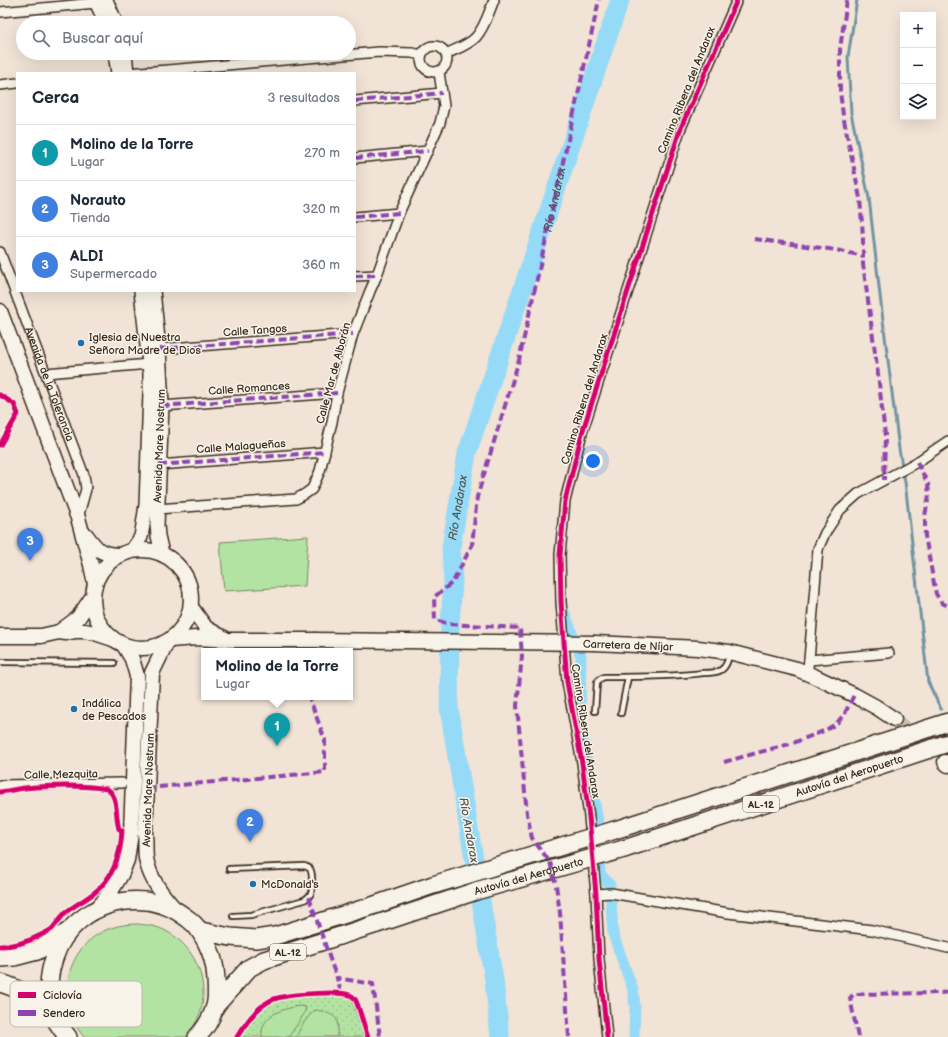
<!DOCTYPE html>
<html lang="es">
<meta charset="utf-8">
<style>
:root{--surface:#fff;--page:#f2f2f3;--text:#1f2937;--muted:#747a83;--line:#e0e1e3;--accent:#0b8043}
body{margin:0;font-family:"Balsamiq Sans",sans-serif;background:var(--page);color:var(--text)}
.controls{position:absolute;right:12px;top:12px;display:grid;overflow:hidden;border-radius:0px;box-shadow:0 4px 16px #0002}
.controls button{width:36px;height:36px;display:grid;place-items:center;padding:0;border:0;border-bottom:1px solid var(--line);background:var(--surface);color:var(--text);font:20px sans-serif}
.you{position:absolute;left:593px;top:461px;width:14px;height:14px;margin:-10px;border:3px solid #fff;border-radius:50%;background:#1a73e8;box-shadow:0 0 0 6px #1a73e833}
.badge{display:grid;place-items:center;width:26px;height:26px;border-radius:50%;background:var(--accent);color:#fff;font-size:13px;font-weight:700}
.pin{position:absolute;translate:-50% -33px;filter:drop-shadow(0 1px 2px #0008)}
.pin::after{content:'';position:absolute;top:21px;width:14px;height:12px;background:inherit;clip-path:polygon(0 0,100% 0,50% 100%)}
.popup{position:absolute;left:201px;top:648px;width:152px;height:52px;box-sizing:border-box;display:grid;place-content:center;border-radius:0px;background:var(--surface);filter:drop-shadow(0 1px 3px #0005);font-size:13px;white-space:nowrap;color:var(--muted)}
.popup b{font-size:15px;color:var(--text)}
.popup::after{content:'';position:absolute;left:50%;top:100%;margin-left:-8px;border:8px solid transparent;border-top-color:var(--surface)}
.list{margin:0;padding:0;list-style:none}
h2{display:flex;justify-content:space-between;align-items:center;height:52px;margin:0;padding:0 16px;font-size:17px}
h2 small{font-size:13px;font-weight:400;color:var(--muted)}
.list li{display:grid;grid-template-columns:26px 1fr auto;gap:12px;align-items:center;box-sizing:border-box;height:56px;padding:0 16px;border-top:1px solid var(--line)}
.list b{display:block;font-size:15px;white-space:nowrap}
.list p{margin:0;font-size:13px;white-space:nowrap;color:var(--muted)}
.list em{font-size:13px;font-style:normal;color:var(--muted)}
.icon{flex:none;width:22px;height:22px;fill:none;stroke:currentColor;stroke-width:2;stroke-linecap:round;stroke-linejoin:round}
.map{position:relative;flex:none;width:948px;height:1037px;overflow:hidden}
.search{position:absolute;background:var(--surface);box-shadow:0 4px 16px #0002;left:16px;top:16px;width:340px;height:44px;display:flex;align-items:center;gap:10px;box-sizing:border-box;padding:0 14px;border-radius:22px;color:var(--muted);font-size:15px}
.panel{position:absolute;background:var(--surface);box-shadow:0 4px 16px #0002;left:16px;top:72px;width:340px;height:220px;border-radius:0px}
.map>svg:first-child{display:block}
</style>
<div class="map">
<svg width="948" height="1037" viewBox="0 0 948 1037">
<defs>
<pattern id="park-dots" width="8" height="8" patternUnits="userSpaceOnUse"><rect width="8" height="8" fill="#b3e3a3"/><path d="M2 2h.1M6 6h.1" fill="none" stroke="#9bc38c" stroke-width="1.8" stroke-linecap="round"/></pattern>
</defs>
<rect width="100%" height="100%" fill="#f1e3d6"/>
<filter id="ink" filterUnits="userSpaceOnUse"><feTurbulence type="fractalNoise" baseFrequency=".025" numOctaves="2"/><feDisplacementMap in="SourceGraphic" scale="8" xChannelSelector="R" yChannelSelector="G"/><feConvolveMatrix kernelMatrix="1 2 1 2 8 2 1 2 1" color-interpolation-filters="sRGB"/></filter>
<g filter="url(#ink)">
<!-- park -->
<path fill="url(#park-dots)" stroke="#778660" d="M333,995l14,2 5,4 12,36h-123c5,-8 10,-16 16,-23 20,-20 50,-18 76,-19z"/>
<!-- garden -->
<g fill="#b3e3a3" stroke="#778660">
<path d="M308,536l-3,50 -81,5 -4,-49z"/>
<path d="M138,924c9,1 18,2 26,6 31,15 46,52 36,83 -3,9 -9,17 -14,24h-102c-30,-35 -19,-93 27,-109 9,-3 18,-4 27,-4z"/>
<path d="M299,1006l7,1c-2,11 -12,20 -17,30h-27c-2,-22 20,-28 37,-31z"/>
<path d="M316,1010c6,1 18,4 21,10 1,5 0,12 0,17h-41c4,-8 12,-23 20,-27z"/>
</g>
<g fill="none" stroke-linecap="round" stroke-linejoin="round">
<!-- stream -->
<path stroke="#7194a0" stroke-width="3" d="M857,0l-9,57 3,56 18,85 12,106 18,145 6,33 23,200 13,27"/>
<!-- canal -->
<g stroke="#95dbf7" stroke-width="11">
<path d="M561,604l20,52 -1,66 18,99 2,53 10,11"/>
<path d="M611,902l2,32 20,56 2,17 -1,30"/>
</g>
<!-- river -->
<path stroke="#95dbf7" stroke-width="19" id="s1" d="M500,1037l-6,-57 -45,-272 1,-84 3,-42 -2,-34 16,-95 153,-453"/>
<!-- primary-tunnel -->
<path stroke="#cdbeb1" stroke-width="14" stroke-dasharray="14 7" stroke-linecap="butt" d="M894,719l51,43"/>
<!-- lane casing -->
<g stroke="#3b2a1e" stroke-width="8">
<g id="lane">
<path d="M0,662l114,1"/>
<path d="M595,711l2,-29 3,-3 4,-2c33,0 66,0 99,-4 5,0 14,0 18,-3 5,-3 8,-11 8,-17"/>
<path d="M621,713l7,-36"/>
<path d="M229,869l75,-3c3,1 5,1 6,3 2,3 2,7 2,10 1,10 1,16 -8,21l-53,15 -18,1"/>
</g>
</g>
<!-- street casing -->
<g stroke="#3b2a1e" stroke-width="12">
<g id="street">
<path d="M0,12l96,-9"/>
<circle cx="434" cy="59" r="13"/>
<path d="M446,54c10,-5 23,-9 30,-17 9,-10 13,-25 18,-37"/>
<path d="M126,73l42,-3 211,-18 33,1 9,2"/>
<path d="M0,85l17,-2"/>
<path d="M355,101l87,-8"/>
<path d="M355,158l73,-7"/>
<path d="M355,217l44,-4"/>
<path id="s2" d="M0,252l84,223 2,14 -8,29"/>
<path d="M355,276l22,-1"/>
<path d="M159,349l194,-15"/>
<path d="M46,373l103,-9"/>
<path d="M162,406l175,-13"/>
<path d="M159,465l166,-13"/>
<path d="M157,509l139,-10 9,-5 7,-5 8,-18 12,-49 5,-29 16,-59 17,-43 7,-16 22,-62 41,-90 4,-17 -5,-34"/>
<path d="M809,660l80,-7"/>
<path d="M807,673l2,-13 9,-111 7,-16 15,-23 18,-16 59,-32 31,-21"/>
<path d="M0,785l122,-2"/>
<path d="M596,894l15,-1 117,20 144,17 76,18"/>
<path d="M607,1037l-8,-78 -3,-65 -7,-77 -7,-54 -15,-81 -6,-80 -1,-47 5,-54 17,-68 98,-303 57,-130"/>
</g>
</g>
<!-- secondary casing -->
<g stroke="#3b2a1e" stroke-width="16">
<g id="secondary">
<path d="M95,0l11,23"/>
<path d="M106,0l10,23"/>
<path d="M115,53l3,20"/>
<path d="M125,53l2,20"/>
<path d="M153,291l6,58 3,57 -5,119 1,11 4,17"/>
<path d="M132,550l9,-13 2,-12 3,-20 4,-112v-20l-9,-82"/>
</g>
</g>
<!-- primary casing -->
<g stroke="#3b2a1e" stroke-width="17">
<g id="primary">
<path d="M0,311l78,207 13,47 4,19"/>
<path d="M86,535c11,15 14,19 33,20"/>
<circle cx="142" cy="599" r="49"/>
<path d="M191,607l15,21 18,10"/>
<path d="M59,632l19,-14 15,-22"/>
<path d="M0,636h41l18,-4 7,1 10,-2h8l11,2 18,6"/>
<path d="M170,640l26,-2 32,2h86"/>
<path d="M167,642l-15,31 -7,160c1,8 0,17 1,25 3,20 16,37 29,51"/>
<path d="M595,643l103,5 31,4 68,17 21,9 36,17 22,12 18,12"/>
<path d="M945,762l3,3"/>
<path d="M97,909l15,-19 9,-15 6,-15 4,-27 6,-157 -5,-17 -9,-15"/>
</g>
</g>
<!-- highway casing -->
<g stroke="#3b2a1e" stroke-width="20">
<g id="highway">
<path d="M615,830l333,-108"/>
<path id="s3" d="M624,849l324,-106"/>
<path d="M201,931l29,6 26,2 19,-3 100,-31"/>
<path d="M0,958l14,-1 23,-6 29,-18"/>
<path d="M0,983c21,5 37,19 53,32"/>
<path d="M216,1005l33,-37 15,-8 113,-36"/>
<path d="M68,1037c-5,-6 -13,-16 -15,-23 -4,-14 -5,-31 -2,-45 3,-13 9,-28 18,-38 28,-33 80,-41 115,-15 6,4 13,10 17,17 7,11 12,23 14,36 1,10 3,27 0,37 -3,11 -10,23 -18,31"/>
</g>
</g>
<!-- lane -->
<use href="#lane" stroke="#f7f3e8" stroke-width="4.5"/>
<!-- street -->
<use href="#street" stroke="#f7f3e8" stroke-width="9"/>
<!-- secondary -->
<use href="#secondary" stroke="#f7f3e8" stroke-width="13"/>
<!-- primary -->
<use href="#primary" stroke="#f7f3e8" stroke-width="14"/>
<!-- highway -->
<use href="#highway" stroke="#f7f3e8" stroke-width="17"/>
<!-- primary-bridge casing -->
<g stroke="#3b2a1e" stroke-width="17" stroke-linecap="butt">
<path id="primary-bridge" d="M314,640l281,3"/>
</g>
<!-- highway-bridge casing -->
<g stroke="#3b2a1e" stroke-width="20" stroke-linecap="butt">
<g id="highway-bridge">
<path d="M375,905l58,-20 182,-55"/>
<path id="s4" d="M377,924l99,-33 148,-42"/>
</g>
</g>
<!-- primary-bridge -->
<use href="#primary-bridge" stroke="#f7f3e8" stroke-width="14"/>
<!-- highway-bridge -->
<use href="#highway-bridge" stroke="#f7f3e8" stroke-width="17"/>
<!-- quiet -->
<g stroke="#8e44ad" stroke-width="4" stroke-dasharray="8 4" stroke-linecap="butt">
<path d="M847,0l-7,49v42l3,24 17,83 3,38v28l15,110 7,61 -1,45"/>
<path d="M355,101l87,-8"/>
<path d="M355,158l73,-7"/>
<path d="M355,217l44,-4"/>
<path d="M754,239l82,11 27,6"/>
<path d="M355,276l22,-1"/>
<path d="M159,349l194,-15"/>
<path d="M162,406l175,-13"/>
<path d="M917,462l11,22 1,11 -4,21v20l11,58 6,9 6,3"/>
<path d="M159,465l166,-13"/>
<path d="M724,762l69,-19 33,-13 11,-7 8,-10 9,-18"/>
<path d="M147,788l178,-16v-32l-16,-43"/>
<path d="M309,897l23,68 5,13"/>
<path d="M341,993l-4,-15 36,6 7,53"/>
<path id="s5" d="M569,1037l-9,-124 -4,-28 -6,-23 -18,-24 -5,-24 -10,-108 5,-50 -2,-28 -70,-4 -15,-4 -1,-23 19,-15 19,-37 5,-48 42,-137 80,-360"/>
<path d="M858,1037l-8,-39 4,-4 87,-1 7,-1"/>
</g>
<!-- cycleway casing -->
<g stroke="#f7f3e8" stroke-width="8">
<g id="cycleway">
<path d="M0,395l14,9 4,10 -18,31"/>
<path d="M0,792c8,-1 17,-3 25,-4 24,-2 58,-3 82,1 12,7 8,28 12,40l3,1c-1,24 -9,48 -28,63 -9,7 -19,12 -28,19 -5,5 -9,11 -14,17 -3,2 -7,4 -11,6 -13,7 -26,11 -41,11"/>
<path d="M237,1037c8,-12 16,-25 28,-33 5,-4 11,-6 17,-7 12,-3 58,-6 68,-2 2,1 4,2 5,4 3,4 10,31 13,38"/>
<path d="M607,1037l-8,-78 -3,-65 -7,-77 -7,-54 -15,-81 -6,-80 -1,-47 5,-54 17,-68 98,-303 57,-130"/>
</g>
</g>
<!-- cycleway -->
<use href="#cycleway" stroke="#d6006c" stroke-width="5"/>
</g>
</g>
<!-- markers -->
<g fill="#1f6fb2" stroke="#f7f3e8" stroke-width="1.5">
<circle cx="81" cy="343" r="4"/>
<circle cx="74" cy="709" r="4"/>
<circle cx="253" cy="884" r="4"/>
</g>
<g text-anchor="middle" stroke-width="3" stroke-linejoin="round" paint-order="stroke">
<!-- shield labels -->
<g fill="#f7f3e8" stroke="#73665b" stroke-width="1">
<rect x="743" y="796" width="36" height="16" rx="3"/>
<rect x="270" y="944" width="36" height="16" rx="3"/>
</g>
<g font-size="10" font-weight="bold" fill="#3b2a1e">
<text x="761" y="808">AL-12</text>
<text x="288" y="956">AL-12</text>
</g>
<!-- street labels -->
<g font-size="11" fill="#3b2a1e" stroke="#f7f3e8">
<text transform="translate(686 90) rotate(-68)" y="4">Camino Ribera del Andarax</text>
<text transform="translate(255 330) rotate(-4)" y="4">Calle Tangos</text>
<text transform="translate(333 373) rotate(-75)" y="4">Calle Mar de Alborán</text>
<text dy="4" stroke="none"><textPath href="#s2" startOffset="141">Avenida de la Tolerancia</textPath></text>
<text transform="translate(249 388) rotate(-4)" y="4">Calle Romances</text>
<text transform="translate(584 399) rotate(-73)" y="4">Camino Ribera del Andarax</text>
<text transform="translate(159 446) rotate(-88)" y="4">Avenida Mare Nostrum</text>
<text transform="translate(241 446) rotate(-4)" y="4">Calle Malagueñas</text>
<text transform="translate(628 645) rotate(2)" y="4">Carretera de Níjar</text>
<text transform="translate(586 731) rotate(81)" y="4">Camino Ribera del Andarax</text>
<text transform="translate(61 774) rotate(-1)" y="4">Calle Mezquita</text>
<text dy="4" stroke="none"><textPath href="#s3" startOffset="237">Autovía del Aeropuerto</textPath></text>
<text transform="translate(148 790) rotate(-88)" y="4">Avenida Mare Nostrum</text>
<text dy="4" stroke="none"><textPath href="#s4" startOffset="159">Autovía del Aeropuerto</textPath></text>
</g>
<!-- poi labels -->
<g font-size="11" fill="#3b2a1e" stroke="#f7f3e8" text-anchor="start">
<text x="89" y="341">Iglesia de Nuestra<tspan x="89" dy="13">Señora Madre de Dios</tspan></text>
<text x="82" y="707">Indálica<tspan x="82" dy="13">de Pescados</tspan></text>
<text x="261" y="888">McDonald's</text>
</g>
<!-- water labels -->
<g font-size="12" font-style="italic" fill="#525654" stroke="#f7f3e8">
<text dy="4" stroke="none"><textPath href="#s5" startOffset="948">Río Andarax</textPath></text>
<text dy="4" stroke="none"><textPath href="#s1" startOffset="534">Río Andarax</textPath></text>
<text transform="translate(469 830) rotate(80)" y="4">Río Andarax</text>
</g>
</g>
<!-- legend -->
<rect x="10" y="981" width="132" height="46" rx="6" fill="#f7f3e8" stroke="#bfb7ab" stroke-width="1"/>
<rect x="18" y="992" width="18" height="6" fill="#d6006c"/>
<rect x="18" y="1010" width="18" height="6" fill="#8e44ad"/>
<g font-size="11" fill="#3b2a1e">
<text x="43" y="999">Ciclovía</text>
<text x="43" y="1017">Sendero</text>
</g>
</svg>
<div class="controls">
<button>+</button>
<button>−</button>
<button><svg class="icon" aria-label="layers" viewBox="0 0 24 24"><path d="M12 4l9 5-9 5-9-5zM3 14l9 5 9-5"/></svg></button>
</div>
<div class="you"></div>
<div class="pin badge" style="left:277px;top:746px;background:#0f9aa8">1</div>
<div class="popup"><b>Molino de la Torre</b>Lugar</div>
<div class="pin badge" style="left:250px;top:842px;background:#3f7fe0">2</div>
<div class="pin badge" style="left:30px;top:561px;background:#3f7fe0">3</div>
<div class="search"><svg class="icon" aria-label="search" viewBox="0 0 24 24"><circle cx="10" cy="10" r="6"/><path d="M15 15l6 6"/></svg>Buscar aquí</div>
<section class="panel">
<h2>Cerca<small>3 resultados</small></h2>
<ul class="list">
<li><span class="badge" style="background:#0f9aa8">1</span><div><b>Molino de la Torre</b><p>Lugar</p></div><em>270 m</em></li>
<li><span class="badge" style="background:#3f7fe0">2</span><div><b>Norauto</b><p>Tienda</p></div><em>320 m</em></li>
<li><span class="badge" style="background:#3f7fe0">3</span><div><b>ALDI</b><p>Supermercado</p></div><em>360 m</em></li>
</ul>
</section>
</div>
